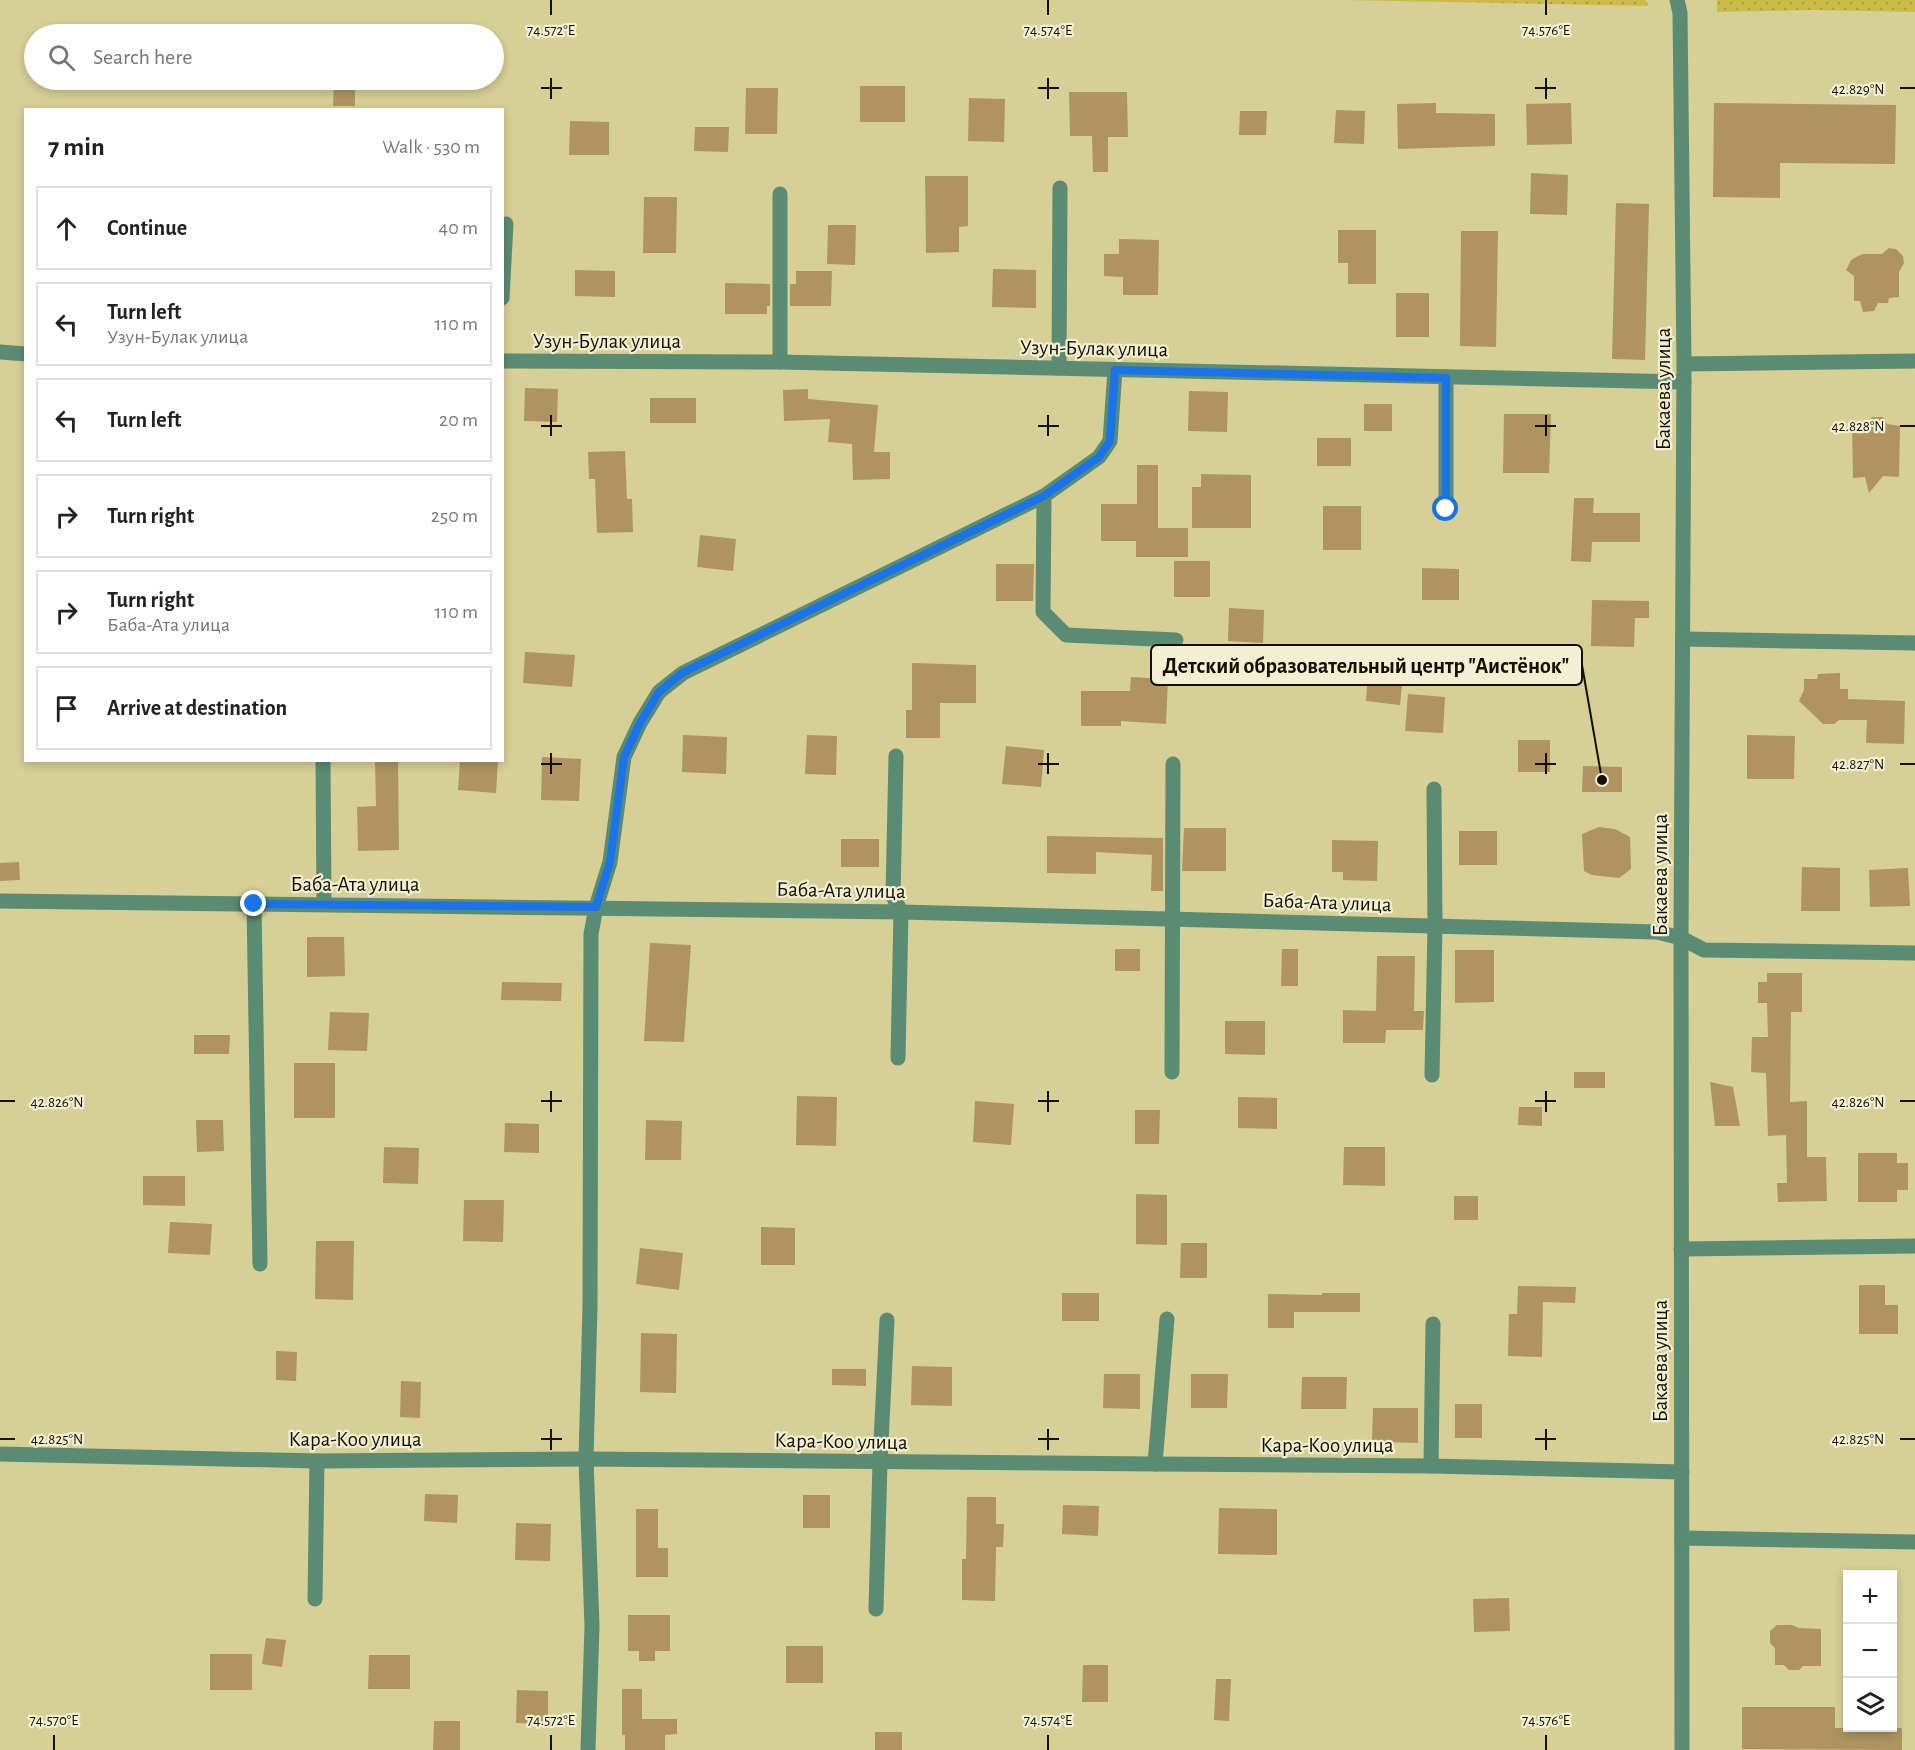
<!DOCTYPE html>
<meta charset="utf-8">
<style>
:root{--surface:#fff;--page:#f2f2f2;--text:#222;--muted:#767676;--line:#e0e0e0}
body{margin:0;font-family:"Alegreya Sans",sans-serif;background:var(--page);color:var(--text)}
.controls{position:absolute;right:18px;bottom:18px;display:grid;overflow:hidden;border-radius:0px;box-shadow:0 3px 9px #0003}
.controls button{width:54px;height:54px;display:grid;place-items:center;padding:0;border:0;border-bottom:2px solid var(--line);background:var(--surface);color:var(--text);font:30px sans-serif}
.stop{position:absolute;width:18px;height:18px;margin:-14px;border:4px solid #1a73e8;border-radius:50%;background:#fff}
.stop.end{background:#1a73e8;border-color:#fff;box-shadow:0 2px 6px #0008}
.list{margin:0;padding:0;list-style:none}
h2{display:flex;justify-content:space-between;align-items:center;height:78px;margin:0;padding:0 24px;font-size:26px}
h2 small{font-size:20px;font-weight:400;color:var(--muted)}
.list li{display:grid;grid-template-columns:39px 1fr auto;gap:18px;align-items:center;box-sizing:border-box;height:84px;margin:0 12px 12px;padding:0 12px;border:2px solid var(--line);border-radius:0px}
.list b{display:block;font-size:22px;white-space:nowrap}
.list p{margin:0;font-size:20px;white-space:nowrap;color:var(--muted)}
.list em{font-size:20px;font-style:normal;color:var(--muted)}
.icon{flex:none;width:33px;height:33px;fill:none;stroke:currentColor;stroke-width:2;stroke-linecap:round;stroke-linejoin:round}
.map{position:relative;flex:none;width:1915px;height:1750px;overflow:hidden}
.search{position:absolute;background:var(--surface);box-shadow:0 3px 9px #0003;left:24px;top:24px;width:480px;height:66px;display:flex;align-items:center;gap:15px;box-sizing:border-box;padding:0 21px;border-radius:33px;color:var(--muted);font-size:22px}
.panel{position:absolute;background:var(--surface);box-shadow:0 3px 9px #0003;left:24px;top:108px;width:480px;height:654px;border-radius:0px}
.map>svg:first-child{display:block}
</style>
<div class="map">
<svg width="1915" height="1750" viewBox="0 0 1915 1750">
<defs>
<pattern id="grass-dots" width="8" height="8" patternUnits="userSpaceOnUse" patternTransform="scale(1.5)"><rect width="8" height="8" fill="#cbbc49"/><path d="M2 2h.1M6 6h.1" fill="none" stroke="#ada13e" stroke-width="1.8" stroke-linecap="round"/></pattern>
</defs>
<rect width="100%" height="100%" fill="#d6cf96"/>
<!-- grass -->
<g fill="url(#grass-dots)">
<path d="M1343,0h302l4,6z"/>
<path d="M1717,0h198v12l-102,-2 -96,2z"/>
</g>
<!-- building -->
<g fill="#af9462">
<path d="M334,82l21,1v23h-22z"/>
<rect x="860" y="86" width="45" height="36"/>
<path d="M746,88h32l-1,46h-32z"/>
<path d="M1069,92h58l1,45h-20v35h-15l-1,-36h-22z"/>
<path d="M969,98l36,1 -1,43 -36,-1z"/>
<path d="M1436,103v10l59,1v32l-97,3 -1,-45z"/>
<path d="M1571,103l1,41 -45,1 -1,-41z"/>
<path d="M1714,103l182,2 -1,59 -115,-1v35l-67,-1z"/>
<path d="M1336,110l29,1 -1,33 -30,-1z"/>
<path d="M1240,111h27l-1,24h-27z"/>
<path d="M570,121l39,1v33h-40z"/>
<path d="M695,127h34l-1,25 -34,-1z"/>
<path d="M1531,173l37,2 -1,40 -37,-1z"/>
<path d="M925,176h43v50l-9,1v25l-33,1z"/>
<path d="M644,197h33l-1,56h-33z"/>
<path d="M1616,203l33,1 -4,156 -33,-1z"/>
<path d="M828,225h28l-1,40 -28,-1z"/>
<path d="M1338,230h38v54h-28v-21h-10z"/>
<path d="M1461,231h37l-2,116 -36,-1z"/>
<path d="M1119,239l40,1 -1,55h-35v-18l-19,-1v-22h15z"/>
<path d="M1889,248l7,1 7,7 1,7 -5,9v25l-10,1 -1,5h-10l-4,8 -11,1 -3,-11h-6v-25l-8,-6 5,-10 7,-4 6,-2h18z"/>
<path d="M993,269l43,1v38l-44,-1z"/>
<path d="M575,270l40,1v26l-40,-1z"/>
<path d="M796,271h36l-1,35h-41v-22h6z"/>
<path d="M725,283l45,1v22h-3v8h-42z"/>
<rect x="1396" y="293" width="33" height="44"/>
<path d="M525,388l33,1 -1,33 -33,-1z"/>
<path d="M808,389v10l70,6 -4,47h16v27l-37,1 -1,-36 -24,-2 2,-23 -46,2 -1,-31z"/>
<path d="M1189,391l39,1 -1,40 -39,-1z"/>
<rect x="650" y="398" width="46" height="25"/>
<rect x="1364" y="404" width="28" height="27"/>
<path d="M1504,414h47l-2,59h-46z"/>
<path d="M1872,417h11l4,7 13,2 -1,51 -16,-1 -14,17 -4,-16 -12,1 -1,-56 16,1z"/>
<rect x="1317" y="438" width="34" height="28"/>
<path d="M625,451l2,48h5l1,33 -36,1 -2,-54h-6l-1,-27z"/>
<path d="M1137,465h21v63h30v29h-52v-16h-35v-37h36z"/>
<path d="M1201,474l50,1v53h-59v-41h9z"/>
<path d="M1574,498h20l-1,15h47v29h-48l-1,20 -20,-1z"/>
<rect x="1323" y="506" width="38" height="44"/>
<path d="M700,535l36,4 -3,32 -36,-4z"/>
<rect x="1174" y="561" width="36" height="36"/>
<path d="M996,564h38l-1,37h-37z"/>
<path d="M1422,568l37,1v31h-37z"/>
<path d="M1592,600l57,1v17h-14l-1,29 -43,-1z"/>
<path d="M1229,608l35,2 -1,33 -35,-2z"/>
<path d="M525,652l50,3 -3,32 -49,-4z"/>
<path d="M912,663l64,2v38h-36v35h-34v-28h6z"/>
<path d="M1368,672l35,3 -3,30 -34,-4z"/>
<path d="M1840,673v16h8v10l57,2 -1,43 -38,-1 1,-23h-28l-5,4h-11l-24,-23 5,-11v-11h13l1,-5z"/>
<path d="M1131,677l37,2 -2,45 -45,-3v5h-40v-35h49z"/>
<path d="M1408,694l37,3 -2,36 -38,-2z"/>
<path d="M683,735l44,2 -1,37 -44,-2z"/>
<path d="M807,735l30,1 -1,39 -31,-1z"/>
<path d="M1747,735l48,1 -1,43h-47z"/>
<rect x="1518" y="740" width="32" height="32"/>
<path d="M1006,746l38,4 -3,37 -39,-3z"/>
<path d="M542,757l39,2 -2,42 -38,-1z"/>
<path d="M375,760h23l1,90 -41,1 -1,-44 19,-1z"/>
<path d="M460,760h38l-2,33 -38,-3z"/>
<path d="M1583,766l39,1v25h-40z"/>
<path d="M1599,827l16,2 15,8 1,32 -12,9 -27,-3 -8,-4 -2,-37z"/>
<path d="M1184,828h42v43h-44z"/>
<rect x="1459" y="831" width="38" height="34"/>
<path d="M1047,836l116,2v53h-12l1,-36 -56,-3v22l-49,-1z"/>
<rect x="841" y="839" width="38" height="28"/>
<path d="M1332,840l46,1 -1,40 -34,-1v-8h-11z"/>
<path d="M19,862l1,18 -20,1v-18z"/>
<path d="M1802,867l38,1v43h-39z"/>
<path d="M1908,868l2,38 -40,1 -1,-37z"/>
<path d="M307,937h37l1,39 -38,1z"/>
<path d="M650,943l41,2 -7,97 -40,-1z"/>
<rect x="1115" y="949" width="25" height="22"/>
<path d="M1282,949h16v37h-17z"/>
<path d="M1455,950h39v52l-39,1z"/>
<path d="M1377,956h38l-1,55h10l-1,19h-37l-1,13h-42v-33l33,1z"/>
<path d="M1767,973h35v39h-11l-1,90 17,-1v56h19l1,44 -49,1 -1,-19h10l-1,-48 -18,1 -2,-63 -15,-1 1,-35h16l-1,-34h-9v-21h9z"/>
<path d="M502,982l60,1 -1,18 -60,-1z"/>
<path d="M330,1012l39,1 -2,38 -39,-1z"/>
<path d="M1225,1021h40v34l-40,-1z"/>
<path d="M194,1035h36l-1,19h-35z"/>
<rect x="294" y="1063" width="41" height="55"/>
<rect x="1574" y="1072" width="31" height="16"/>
<path d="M1710,1082l23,5 7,39h-25z"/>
<path d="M797,1096l40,1 -1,49 -40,-1z"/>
<path d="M1238,1097l39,1v31l-39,-1z"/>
<path d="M975,1101l39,3 -3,41 -38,-3z"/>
<path d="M1519,1107h23v19l-24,-1z"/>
<path d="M1135,1110h25l-1,34h-24z"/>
<path d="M196,1120h27l1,31 -27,1z"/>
<path d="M646,1120l36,1 -1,39h-36z"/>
<path d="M505,1123l34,1v29l-35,-1z"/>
<path d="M384,1147l35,1 -1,36 -35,-1z"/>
<path d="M1344,1147h41v39l-42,-1z"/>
<path d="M1858,1153h39v10h11v27h-11v12h-39z"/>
<path d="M143,1176h42v30l-42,-1z"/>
<path d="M1136,1194l31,1v50l-31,-1z"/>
<rect x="1454" y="1196" width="24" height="24"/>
<path d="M464,1200h40l-1,42 -40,-1z"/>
<path d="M170,1222l42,2 -2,31 -42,-2z"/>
<path d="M761,1227l34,1v37h-34z"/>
<path d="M316,1241h38l-1,59 -38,-1z"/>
<path d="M1181,1243h26v35h-27z"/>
<path d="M640,1248l43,5 -4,37 -43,-6z"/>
<path d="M1859,1285h26v20h13v29h-39z"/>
<path d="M1518,1286l58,1 -1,16 -32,-1 -1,55 -34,-1 1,-42h8z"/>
<rect x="1062" y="1293" width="37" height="28"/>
<path d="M1322,1293h38v19h-66v16h-26v-34l54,1z"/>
<path d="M641,1333l36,1 -1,59 -36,-1z"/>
<path d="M276,1351l21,1 -1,29 -20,-1z"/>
<path d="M912,1366l40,1v39l-41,-1z"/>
<path d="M832,1369h34v17l-34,-1z"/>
<path d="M1104,1374h36v35l-37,-1z"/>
<path d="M1191,1374h37l-1,34h-36z"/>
<path d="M1302,1377h45l-1,32h-45z"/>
<path d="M401,1381l20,1 -1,36 -20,-1z"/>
<rect x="1455" y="1404" width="27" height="34"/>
<path d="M1373,1408h45v35l-46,-1z"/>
<path d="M425,1494l33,1 -1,28 -33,-2z"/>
<rect x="803" y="1495" width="27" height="33"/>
<path d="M967,1497h29v27h8l-1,23h-7l-1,54 -33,-1v-41h4z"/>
<path d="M1063,1505l36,1 -1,30 -36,-2z"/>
<path d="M1219,1508l58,1v46l-59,-1z"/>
<path d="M636,1509h22v39h10v29h-32z"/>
<path d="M516,1523l35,1 -1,37 -35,-1z"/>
<path d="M1509,1598l1,33 -36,1 -1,-33z"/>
<path d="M628,1615h42v36h-15v10h-16v-10h-11z"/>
<path d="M1777,1625h15l7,3 22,1v37h-18l-4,4h-10l-5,-5h-9v-17l-5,-5v-12z"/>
<path d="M266,1638l20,2 -4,27 -20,-3z"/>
<rect x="786" y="1646" width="37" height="37"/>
<rect x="210" y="1654" width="42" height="36"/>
<path d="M369,1655h41v34h-42z"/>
<path d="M1083,1665h25v37h-26z"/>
<path d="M1216,1679h15l-2,42 -15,-1z"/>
<path d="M622,1689h20v30h35v15l-12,1v15h-40v-15h-3z"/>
<path d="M517,1690l31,1v33l-32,-1z"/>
<path d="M1742,1707h93v21h67v22l-160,-1z"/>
<path d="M434,1721h26v29h-27z"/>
<rect x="875" y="1732" width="27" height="18"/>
</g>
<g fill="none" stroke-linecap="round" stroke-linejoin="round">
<!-- minor -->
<g stroke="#5a8b73" stroke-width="15">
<path d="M1677,0l3,13 4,351 -3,574 1,812"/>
<path d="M780,194v168"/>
<path d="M502,298l4,-74"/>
<path d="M0,352l26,2"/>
<path d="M502,361l278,1 904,20"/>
<path d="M1684,364l231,-3"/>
<path d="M1059,368l1,-180"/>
<path d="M1044,496l-1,116 23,23 110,5"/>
<path d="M1446,509v-131"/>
<path d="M1683,639l232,4"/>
<path d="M896,756l-3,140 8,16 -3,146"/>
<path d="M323,760l1,144"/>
<path d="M0,901l901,11 756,20 24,6 23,12 211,3"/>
<path d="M254,904l6,360"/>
<path d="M1172,1072l1,-308"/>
<path d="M1432,1075l3,-149 -1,-137"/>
<path d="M1681,1249l234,-3"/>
<path d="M0,1454l317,7 269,-2 569,5 276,2 251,6"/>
<path d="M1155,1464l12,-145"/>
<path d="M1431,1466l2,-142"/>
<path d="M1682,1538l233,4"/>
<path d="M315,1599l2,-138"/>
<path d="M876,1609l4,-146 7,-143"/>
<path d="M588,1750l4,-124 -6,-167 4,-153 1,-372 5,-27 14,-45 14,-105 16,-34 19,-31 24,-19 361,-177 55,-39 11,-16 5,-71"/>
</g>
</g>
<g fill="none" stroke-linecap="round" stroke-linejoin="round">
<!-- route -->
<path stroke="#1a73e8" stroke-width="8" d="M254,904l342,3 14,-45 14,-105 16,-34 19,-31 23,-19 362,-177 55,-39 11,-16 5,-71 331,8v131"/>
</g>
<!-- ticks -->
<path fill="none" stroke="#131000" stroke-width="2" d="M551,0v15M1048,0v15M1546,0v15M551,78v21M1048,78v21M1546,78v21M541,88h21M1038,88h21M1535,88h21M1900,88h15M551,415v21M1048,415v21M1546,415v21M541,426h21M1038,426h21M1535,426h21M1900,426h15M551,753v21M1048,753v21M1546,753v21M541,764h21M1038,764h21M1535,764h21M1900,764h15M551,1091v21M1048,1091v21M1546,1091v21M0,1101h15M541,1101h21M1038,1101h21M1535,1101h21M1900,1101h15M551,1429v21M1048,1429v21M1546,1429v21M0,1439h15M541,1439h21M1038,1439h21M1535,1439h21M1900,1439h15M54,1735v15M551,1735v15M1048,1735v15M1546,1735v15"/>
<g text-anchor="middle" stroke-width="4.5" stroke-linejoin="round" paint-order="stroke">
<!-- street labels -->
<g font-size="21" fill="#131000" stroke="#f2efd3">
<text x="607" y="348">Узун-Булак улица</text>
<text transform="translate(1094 348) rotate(1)" y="7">Узун-Булак улица</text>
<text transform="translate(1663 389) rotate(-90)" y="7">Бакаева улица</text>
<text transform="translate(1660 875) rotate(-90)" y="7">Бакаева улица</text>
<text x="355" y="891">Баба-Ата улица</text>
<text transform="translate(841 890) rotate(1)" y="7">Баба-Ата улица</text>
<text transform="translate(1327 902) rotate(2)" y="7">Баба-Ата улица</text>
<text transform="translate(1660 1361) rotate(-90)" y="7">Бакаева улица</text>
<text x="355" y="1446">Кара-Коо улица</text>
<text transform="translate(841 1441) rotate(1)" y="7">Кара-Коо улица</text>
<text x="1327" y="1452">Кара-Коо улица</text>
</g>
</g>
<g font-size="15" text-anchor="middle" fill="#131000" stroke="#f2efd3" stroke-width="4.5" stroke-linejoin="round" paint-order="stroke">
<text x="551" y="35">74.572°E</text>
<text x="1048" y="35">74.574°E</text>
<text x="1546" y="35">74.576°E</text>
<text x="1858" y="94">42.829°N</text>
<text x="1858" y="431">42.828°N</text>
<text x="1858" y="769">42.827°N</text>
<text x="57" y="1107">42.826°N</text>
<text x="1858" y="1107">42.826°N</text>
<text x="57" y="1444">42.825°N</text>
<text x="1858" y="1444">42.825°N</text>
<text x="54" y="1725">74.570°E</text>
<text x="551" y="1725">74.572°E</text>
<text x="1048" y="1725">74.574°E</text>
<text x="1546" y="1725">74.576°E</text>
</g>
<!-- callouts -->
<path fill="none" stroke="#131000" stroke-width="2" d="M1602 780L1582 665"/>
<circle fill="#131000" stroke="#f2efd3" stroke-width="2" cx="1602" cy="780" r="6"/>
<rect fill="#f2efd3" stroke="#131000" stroke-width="2" x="1151" y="645" width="431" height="40" rx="6"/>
<g font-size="22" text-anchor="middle" font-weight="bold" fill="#131000">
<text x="1366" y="673">Детский образовательный центр "Аистёнок"</text>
</g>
</svg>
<div class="controls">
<button>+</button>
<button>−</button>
<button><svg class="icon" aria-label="layers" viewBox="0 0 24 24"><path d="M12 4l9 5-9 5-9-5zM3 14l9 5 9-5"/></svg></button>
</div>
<div class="stop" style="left:1446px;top:509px"></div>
<div class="stop end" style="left:254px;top:904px"></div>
<div class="search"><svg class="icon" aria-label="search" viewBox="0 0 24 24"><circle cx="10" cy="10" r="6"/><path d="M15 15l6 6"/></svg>Search here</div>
<section class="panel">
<h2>7 min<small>Walk · 530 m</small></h2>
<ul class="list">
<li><svg class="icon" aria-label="ahead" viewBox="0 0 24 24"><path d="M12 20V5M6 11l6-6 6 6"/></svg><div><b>Continue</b></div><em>40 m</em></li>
<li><svg class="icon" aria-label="left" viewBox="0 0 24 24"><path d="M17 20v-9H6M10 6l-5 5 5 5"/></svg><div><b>Turn left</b><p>Узун-Булак улица</p></div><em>110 m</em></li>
<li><svg class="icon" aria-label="left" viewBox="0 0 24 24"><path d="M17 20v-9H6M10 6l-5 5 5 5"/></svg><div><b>Turn left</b></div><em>20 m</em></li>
<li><svg class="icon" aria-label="right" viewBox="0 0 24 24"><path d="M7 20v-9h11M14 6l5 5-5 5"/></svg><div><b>Turn right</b></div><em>250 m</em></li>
<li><svg class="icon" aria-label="right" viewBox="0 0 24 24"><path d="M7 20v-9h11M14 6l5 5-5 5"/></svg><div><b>Turn right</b><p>Баба-Ата улица</p></div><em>110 m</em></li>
<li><svg class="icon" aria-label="arrive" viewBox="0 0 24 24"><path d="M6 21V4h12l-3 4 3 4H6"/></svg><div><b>Arrive at destination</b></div></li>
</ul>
</section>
</div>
